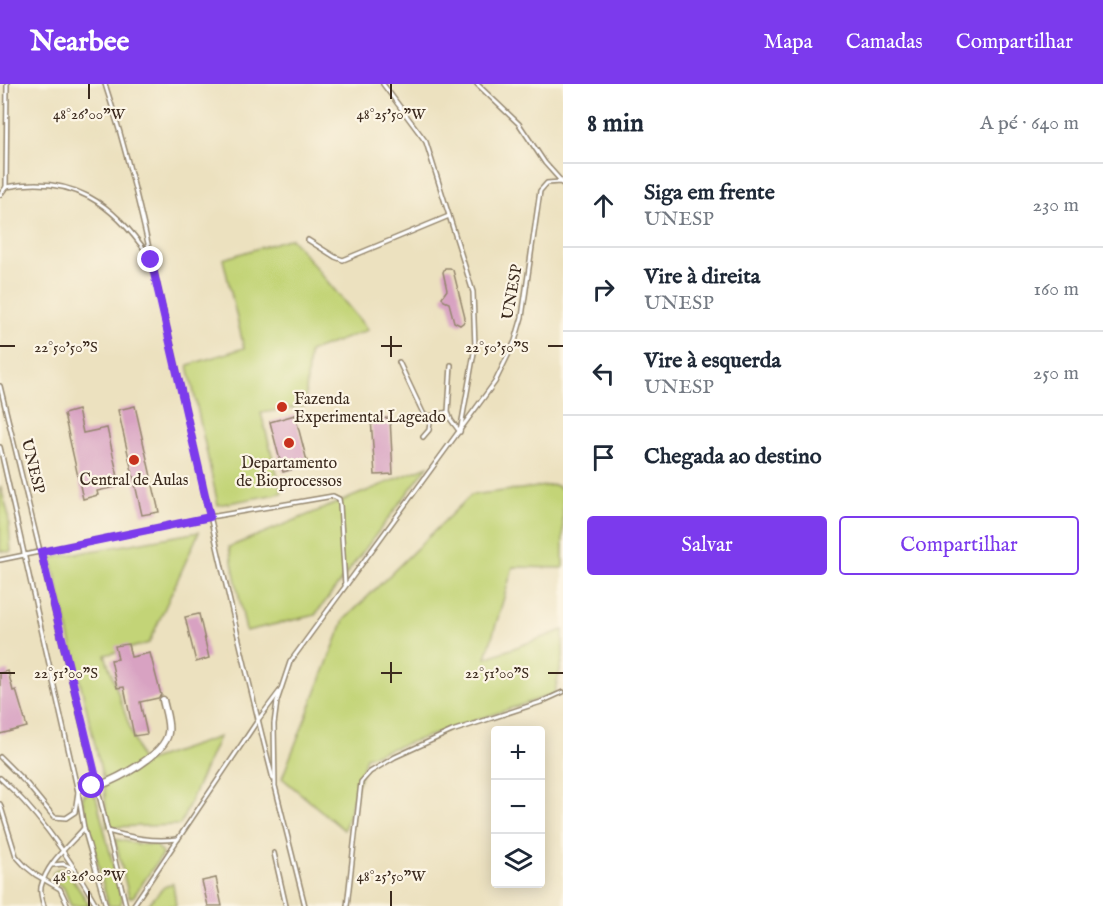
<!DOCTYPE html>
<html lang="pt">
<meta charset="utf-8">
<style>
:root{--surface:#fff;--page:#f2f2f3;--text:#1f2937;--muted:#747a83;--line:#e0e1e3;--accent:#7c3aed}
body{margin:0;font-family:"IM FELL English",serif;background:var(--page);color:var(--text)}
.controls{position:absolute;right:18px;bottom:18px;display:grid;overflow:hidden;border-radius:6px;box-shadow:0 3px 15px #0003}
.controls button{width:54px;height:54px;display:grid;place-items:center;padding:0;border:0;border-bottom:2px solid var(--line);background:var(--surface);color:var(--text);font:30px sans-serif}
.stop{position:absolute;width:18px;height:18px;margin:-14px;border:4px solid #7c3aed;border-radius:50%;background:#fff}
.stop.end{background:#7c3aed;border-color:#fff;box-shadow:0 2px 6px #0008}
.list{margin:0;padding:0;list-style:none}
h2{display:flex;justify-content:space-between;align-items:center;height:78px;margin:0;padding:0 24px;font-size:26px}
h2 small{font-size:20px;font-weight:400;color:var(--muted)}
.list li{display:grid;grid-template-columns:39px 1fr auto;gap:18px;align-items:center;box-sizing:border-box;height:84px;padding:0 24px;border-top:2px solid var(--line)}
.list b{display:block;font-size:22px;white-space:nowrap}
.list p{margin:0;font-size:20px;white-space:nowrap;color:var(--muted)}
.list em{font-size:20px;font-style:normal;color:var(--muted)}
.actions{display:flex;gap:12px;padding:18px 24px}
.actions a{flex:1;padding:14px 0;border:2px solid var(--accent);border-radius:6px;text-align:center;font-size:21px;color:var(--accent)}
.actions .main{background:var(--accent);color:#fff}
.icon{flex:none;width:33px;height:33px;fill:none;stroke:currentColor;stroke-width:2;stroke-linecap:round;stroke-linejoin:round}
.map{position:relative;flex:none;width:563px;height:822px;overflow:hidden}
header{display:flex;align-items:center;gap:36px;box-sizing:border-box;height:84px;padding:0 30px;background:var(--accent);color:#fff}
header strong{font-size:28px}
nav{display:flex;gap:33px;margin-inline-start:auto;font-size:21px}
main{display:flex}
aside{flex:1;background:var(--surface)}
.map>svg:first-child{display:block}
</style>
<header>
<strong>Nearbee</strong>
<nav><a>Mapa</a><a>Camadas</a><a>Compartilhar</a></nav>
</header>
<main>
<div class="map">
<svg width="563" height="822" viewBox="0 0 563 822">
<rect width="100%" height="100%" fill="#fcf5e5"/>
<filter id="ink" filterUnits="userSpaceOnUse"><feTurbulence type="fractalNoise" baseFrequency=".0167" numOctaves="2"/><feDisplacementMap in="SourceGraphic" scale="12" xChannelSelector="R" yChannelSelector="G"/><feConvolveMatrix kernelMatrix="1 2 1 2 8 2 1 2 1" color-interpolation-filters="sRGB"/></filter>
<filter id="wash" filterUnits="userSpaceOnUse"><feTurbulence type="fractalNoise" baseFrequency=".008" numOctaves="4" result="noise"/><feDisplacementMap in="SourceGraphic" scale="24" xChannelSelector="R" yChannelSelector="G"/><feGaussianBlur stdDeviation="1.35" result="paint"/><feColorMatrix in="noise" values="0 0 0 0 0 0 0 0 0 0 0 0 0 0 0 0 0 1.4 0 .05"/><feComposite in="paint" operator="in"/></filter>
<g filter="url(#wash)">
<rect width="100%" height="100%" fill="#ece1bf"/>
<!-- green -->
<g fill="#c3d477" stroke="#7f7f4a" stroke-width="1.5">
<path d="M291,154l77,92 -59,22 -4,54 -44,7 21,80 -64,12 -30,-140 56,-17 -21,-89z"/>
<path d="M428,382l-113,149 -69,16 -17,-84z"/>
<path d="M555,401l8,5v78l-50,-1 -27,91 77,-28v28l-9,36 -188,63 -22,73 -62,-52 62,-158 127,-125z"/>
<path d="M0,402l8,26 3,40 -11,-1z"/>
<path d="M199,448l-50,111 -44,12 37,108 77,-26 -39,88 -73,2 -3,-44 -53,-225z"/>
<path d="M89,708l7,5 26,103 -2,6h-10l-2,-2 -26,-104 2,-5z"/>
<path d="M115,755l23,5 18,1 6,7v3l-29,42h-4z"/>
<path d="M57,785h6l5,3 22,34h-19l-7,-18 -11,-8v-7z"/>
<path d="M173,799l3,23h-30l18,-19z"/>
</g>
<g id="blocks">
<!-- building -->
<g fill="#d8a2c2">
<path d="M445,184h5l3,2 12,48 -1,4 -4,3 -6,-3 -5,-19 -5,-2 -2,-4 5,-7 -4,-18z"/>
<path d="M135,322l24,106 -17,3 -24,-105z"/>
<path d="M78,326l5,23 24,-5 13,58 -23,5 1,4 -15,4 -19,-85z"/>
<path d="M295,331l13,50 -25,7 -13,-50z"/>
<path d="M390,334l3,56 -18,1 -4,-56z"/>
<path d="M199,530l10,44 -13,4 -11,-45z"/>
<path d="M128,560l3,13 19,-4 11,42 -3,3 -18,4 7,32 -13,2 -10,-49 -7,1 -6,-28 7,-1 -3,-13z"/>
<path d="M8,587l5,20 3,-1 11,37 -27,7v-61z"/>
<path d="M216,794l6,28h-14l-6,-25z"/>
</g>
</g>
</g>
<g filter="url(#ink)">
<use href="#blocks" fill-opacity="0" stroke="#94866e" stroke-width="1.5"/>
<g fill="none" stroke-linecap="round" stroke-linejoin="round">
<!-- lane casing -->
<g stroke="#94866e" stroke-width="6">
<g id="lane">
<path d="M105,0c29,88 47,179 68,269 32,142 64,285 100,426"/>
<path d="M383,0l43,58 47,150 2,55 -15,85 -9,-12 -3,-8 3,-47"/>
<path d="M477,0l42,40 26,39 17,19"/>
<path d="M6,103c66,-13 107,16 143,69"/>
<path d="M0,111l6,-8 1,-103"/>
<path d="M308,156l27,17 8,3 106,-44"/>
<path d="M399,278l25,53 7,1 17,-4"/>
<path d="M0,302l126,520"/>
<path d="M423,353l6,-7 2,-14"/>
<path d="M0,363l78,345 6,36 22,78"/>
<path d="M0,476l210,-43 123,-21 6,3 1,6 5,80"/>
<path d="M0,673l27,27 27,33 12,1 9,-6 3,-20 7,-4 13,-2"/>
<path d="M0,694c40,35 71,82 97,128"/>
<path d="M0,720l16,52 10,11 10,8 24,14 8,17"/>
<path d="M108,747c24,7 45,11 70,8"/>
<path d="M274,769l12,53"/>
<path d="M53,781l10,-1 12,5"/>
<path d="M44,822c-2,-6 -4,-13 -3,-19 6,-25 28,-41 43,-59"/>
<path d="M133,822l125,-186 21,-28"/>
<path d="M305,822l-30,-120 -1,-62 3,-23 13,-39 205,-280 20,-41 7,-24 18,-126 7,-8 13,-1 3,2"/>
<path d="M347,822l14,-124 9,-10 25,-15 57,-26 89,-29 22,-10"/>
</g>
</g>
<!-- street casing -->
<g stroke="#94866e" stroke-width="9">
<path id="street" d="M98,702c19,-7 67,-31 70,-53 2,-10 -3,-23 -5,-33"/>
</g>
<!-- lane -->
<use href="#lane" stroke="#fff" stroke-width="3"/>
<!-- street -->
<use href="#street" stroke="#fff" stroke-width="6"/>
</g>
</g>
<g fill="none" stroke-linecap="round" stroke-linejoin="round" filter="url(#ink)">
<!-- route -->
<path stroke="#7c3aed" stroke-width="8" d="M92,702h6l-57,-234 169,-35 -59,-257"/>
</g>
<!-- ticks -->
<path fill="none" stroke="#3b2a1e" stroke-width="2" d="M89,0v15M391,0v15M391,252v21M0,262h15M381,262h21M548,262h15M391,578v21M0,589h15M381,589h21M548,589h15M89,807v15M391,807v15"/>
<!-- markers -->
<g fill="#c8321e" stroke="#fcf5e5" stroke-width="2">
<circle cx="282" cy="323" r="6"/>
<circle cx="289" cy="359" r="6"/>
<circle cx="134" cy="376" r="6"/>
</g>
<g text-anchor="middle" stroke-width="4.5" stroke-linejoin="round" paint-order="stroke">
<!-- street labels -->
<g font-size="16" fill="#3b2a1e" stroke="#fcf5e5">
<text transform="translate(511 208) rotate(-80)" y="6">UNESP</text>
<text transform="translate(34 382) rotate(76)" y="6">UNESP</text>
</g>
<!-- poi labels -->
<g font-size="16" fill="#3b2a1e" stroke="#fcf5e5">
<text x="294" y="320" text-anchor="start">Fazenda<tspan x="294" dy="18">Experimental Lageado</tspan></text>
<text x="289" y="384">Departamento<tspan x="289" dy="18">de Bioprocessos</tspan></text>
<text x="134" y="401">Central de Aulas</text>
</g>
</g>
<g font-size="15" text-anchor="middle" fill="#3b2a1e" stroke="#fcf5e5" stroke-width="4.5" stroke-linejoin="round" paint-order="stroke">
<text x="89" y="35">48°26'00"W</text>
<text x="391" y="35">48°25'50"W</text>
<text x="66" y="268">22°50'50"S</text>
<text x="497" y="268">22°50'50"S</text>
<text x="66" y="594">22°51'00"S</text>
<text x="497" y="594">22°51'00"S</text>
<text x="89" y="797">48°26'00"W</text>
<text x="391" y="797">48°25'50"W</text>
</g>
</svg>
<div class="controls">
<button>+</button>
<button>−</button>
<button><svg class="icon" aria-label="layers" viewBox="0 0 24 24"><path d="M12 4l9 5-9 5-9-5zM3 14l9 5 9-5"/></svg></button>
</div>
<div class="stop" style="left:92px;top:702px"></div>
<div class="stop end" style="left:151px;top:176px"></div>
</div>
<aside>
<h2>8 min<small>A pé · 640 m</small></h2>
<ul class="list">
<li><svg class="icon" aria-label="ahead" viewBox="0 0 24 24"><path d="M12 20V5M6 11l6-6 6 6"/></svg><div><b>Siga em frente</b><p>UNESP</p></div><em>230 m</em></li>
<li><svg class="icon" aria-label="right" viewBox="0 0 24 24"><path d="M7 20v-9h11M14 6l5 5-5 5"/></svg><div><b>Vire à direita</b><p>UNESP</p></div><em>160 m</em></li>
<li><svg class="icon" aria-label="left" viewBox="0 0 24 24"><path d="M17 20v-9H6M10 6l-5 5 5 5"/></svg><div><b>Vire à esquerda</b><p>UNESP</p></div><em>250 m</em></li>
<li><svg class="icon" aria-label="arrive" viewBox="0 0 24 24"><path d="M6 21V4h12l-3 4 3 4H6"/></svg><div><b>Chegada ao destino</b></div></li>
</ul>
<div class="actions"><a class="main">Salvar</a><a>Compartilhar</a></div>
</aside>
</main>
